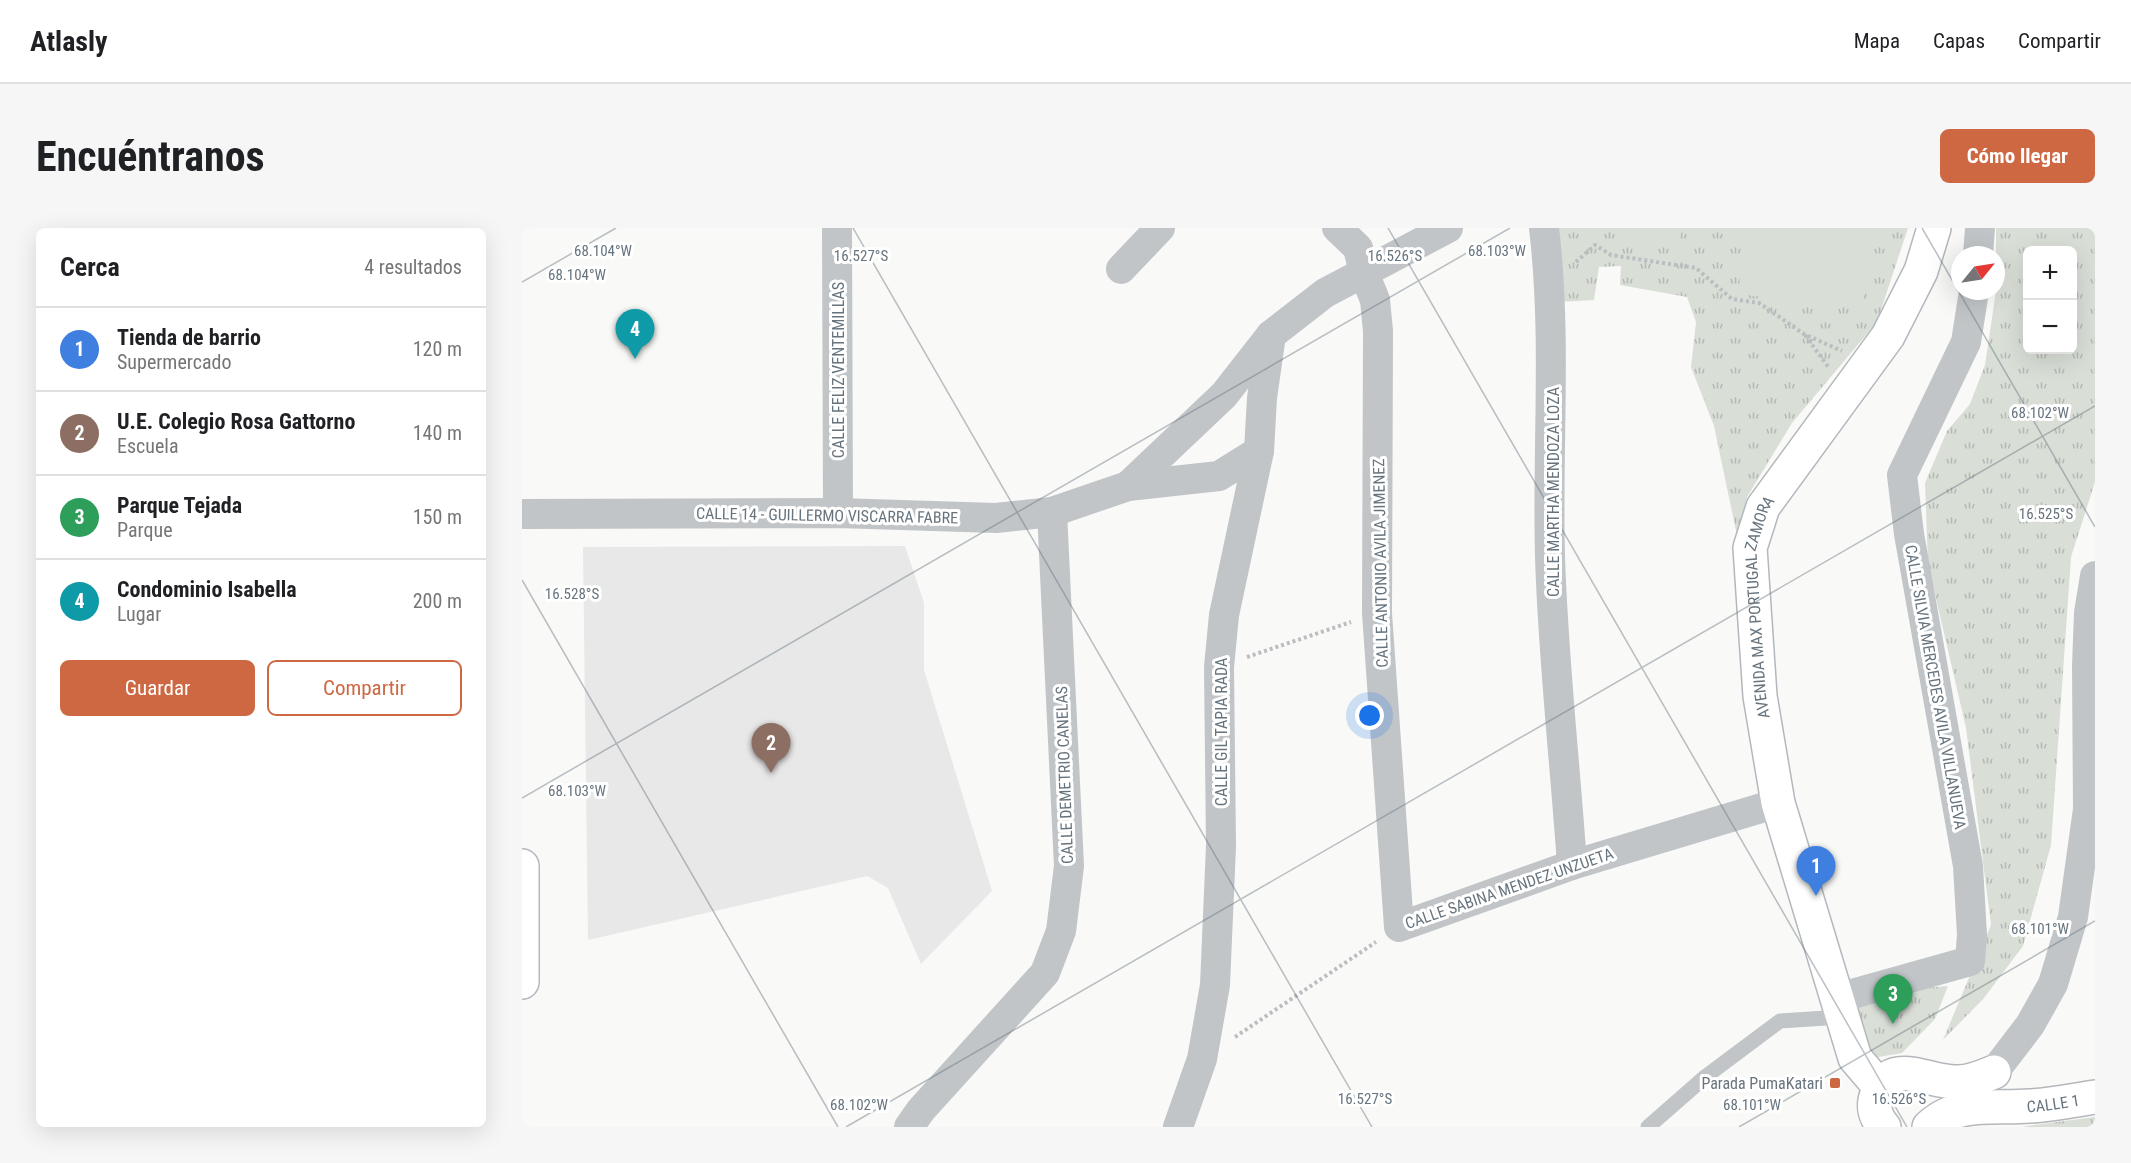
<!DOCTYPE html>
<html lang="es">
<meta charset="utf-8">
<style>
:root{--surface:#fff;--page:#f6f6f6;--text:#202124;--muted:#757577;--line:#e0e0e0;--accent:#ce6843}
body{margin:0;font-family:"Roboto Condensed",sans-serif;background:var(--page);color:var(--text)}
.controls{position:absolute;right:18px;top:18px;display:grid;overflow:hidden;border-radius:9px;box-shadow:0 6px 24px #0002}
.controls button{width:54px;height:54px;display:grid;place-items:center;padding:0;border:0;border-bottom:2px solid var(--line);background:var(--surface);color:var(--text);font:30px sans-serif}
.compass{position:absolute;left:1429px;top:18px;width:54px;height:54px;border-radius:50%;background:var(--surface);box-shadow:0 6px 24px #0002;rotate:60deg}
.you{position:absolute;left:848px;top:488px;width:21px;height:21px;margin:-15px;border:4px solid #fff;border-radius:50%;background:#1a73e8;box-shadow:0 0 0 9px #1a73e833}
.badge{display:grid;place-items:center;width:39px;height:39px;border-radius:50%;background:var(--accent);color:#fff;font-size:20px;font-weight:700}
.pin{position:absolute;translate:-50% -50px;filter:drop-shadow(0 2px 3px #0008)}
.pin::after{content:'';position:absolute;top:32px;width:21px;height:18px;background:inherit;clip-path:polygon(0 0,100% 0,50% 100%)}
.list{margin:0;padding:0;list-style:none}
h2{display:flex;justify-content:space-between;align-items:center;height:78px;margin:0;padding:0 24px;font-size:26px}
h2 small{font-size:20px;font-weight:400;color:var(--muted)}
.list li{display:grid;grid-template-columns:39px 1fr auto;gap:18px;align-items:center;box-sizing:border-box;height:84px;padding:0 24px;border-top:2px solid var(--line)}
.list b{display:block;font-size:22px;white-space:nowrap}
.list p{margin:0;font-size:20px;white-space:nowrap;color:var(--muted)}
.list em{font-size:20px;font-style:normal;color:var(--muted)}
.actions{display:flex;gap:12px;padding:18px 24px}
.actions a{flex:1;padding:14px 0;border:2px solid var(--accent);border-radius:9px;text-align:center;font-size:21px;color:var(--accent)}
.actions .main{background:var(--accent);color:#fff}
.map{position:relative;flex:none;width:1573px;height:899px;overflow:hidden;border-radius:9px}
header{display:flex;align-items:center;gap:36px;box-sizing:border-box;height:84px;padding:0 30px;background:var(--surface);border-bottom:2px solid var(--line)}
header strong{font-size:28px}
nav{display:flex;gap:33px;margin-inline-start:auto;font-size:21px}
.intro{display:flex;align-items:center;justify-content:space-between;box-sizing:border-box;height:144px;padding:0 36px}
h1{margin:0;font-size:42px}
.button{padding:15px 27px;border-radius:9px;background:var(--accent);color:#fff;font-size:21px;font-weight:700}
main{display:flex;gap:36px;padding:0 36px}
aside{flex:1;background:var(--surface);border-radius:9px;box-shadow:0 6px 24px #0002}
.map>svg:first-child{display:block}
</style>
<header>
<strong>Atlasly</strong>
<nav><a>Mapa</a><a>Capas</a><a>Compartir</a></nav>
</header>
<div class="intro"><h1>Encuéntranos</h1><a class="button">Cómo llegar</a></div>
<main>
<aside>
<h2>Cerca<small>4 resultados</small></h2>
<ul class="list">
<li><span class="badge" style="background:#3f7fe0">1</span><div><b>Tienda de barrio</b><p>Supermercado</p></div><em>120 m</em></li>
<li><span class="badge" style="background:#8d6e63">2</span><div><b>U.E. Colegio Rosa Gattorno</b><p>Escuela</p></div><em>140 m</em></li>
<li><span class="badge" style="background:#2e9e5b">3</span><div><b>Parque Tejada</b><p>Parque</p></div><em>150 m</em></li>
<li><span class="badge" style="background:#0f9aa8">4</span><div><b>Condominio Isabella</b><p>Lugar</p></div><em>200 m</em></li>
</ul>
<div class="actions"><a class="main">Guardar</a><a>Compartir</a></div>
</aside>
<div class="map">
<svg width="1573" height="899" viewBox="0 0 1573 899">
<defs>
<pattern id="grass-tufts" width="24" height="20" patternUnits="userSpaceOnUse" patternTransform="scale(1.5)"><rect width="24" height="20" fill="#d9ded7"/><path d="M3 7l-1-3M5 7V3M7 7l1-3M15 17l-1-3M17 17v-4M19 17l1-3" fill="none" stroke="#b4b9b4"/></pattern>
</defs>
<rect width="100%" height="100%" fill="#f9f9f7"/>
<!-- built -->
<path fill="#e7e8e7" d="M383,318l19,57v67l68,221 -71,73 -33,-76 -21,-12 -279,64 -5,-393z"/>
<!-- grass -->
<g fill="url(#grass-tufts)" fill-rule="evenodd">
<path d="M1032,0h354l-31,94 -85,101 -45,74 -8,48 -25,-119 -23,-59 5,-45 -9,-25 -67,-12 1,-19 -22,1 -5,33 -36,2z"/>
<path d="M1474,0h99v254l-24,75 -20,288 -28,101 -39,52 -41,42 48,-115 -25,-197 -38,-164 -3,-81 22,-52 23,-27 15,-39 11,-74zM1506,22h44v100h-44z"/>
<path d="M1426,758l-13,33 -33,34 -35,6 -17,-54 58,-16z"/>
<path d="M1573,889v10h-72l4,-1z"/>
</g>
<!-- garden -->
<g fill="#d9ded7">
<path d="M1101,0h59l-3,18 -57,-11z"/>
<path d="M1224,0h126l-10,81 -124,-15z"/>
</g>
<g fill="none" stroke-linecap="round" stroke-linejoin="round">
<!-- secondary casing -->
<g stroke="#b4b8bc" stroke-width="36">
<g id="secondary">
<path d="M0,638v116"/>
<path id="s1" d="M1357,858l-24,-28 -77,-255 -18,-107 -10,-148 13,-41 125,-171 33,-65 13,-43"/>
<path d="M1362,899c-9,-10 -12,-21 -7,-33 14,-39 53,-10 81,-12 13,0 24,-5 36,-10"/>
<path id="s2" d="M1407,899c28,-27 66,-18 101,-21 22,-1 44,-6 65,-9"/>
</g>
</g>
<!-- path -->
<g stroke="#bbbec0" stroke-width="4" stroke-dasharray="3 3" stroke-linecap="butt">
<path d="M1054,34l19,-17 16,10 85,13 36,31 27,4 45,31 38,17"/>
<path d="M1283,107l24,33"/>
<path d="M725,429l104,-35"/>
<path d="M713,809l141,-95"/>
</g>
<!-- lane -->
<path stroke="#c1c5c8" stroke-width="15" d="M1126,899l57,-50 75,-56 61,-4"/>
<!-- street -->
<g stroke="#c1c5c8" stroke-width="30">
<path d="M315,0l1,285"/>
<path d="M815,0l21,20 6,25 11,27 3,31 -1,282 22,314 173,-62 206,-62"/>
<path d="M1022,0c13,109 3,218 6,328 3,102 15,206 22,309"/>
<path d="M1456,27l2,-27"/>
<path d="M599,41l39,-41"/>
<path d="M606,258l96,-91 47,-60 54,-42 123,-65"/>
<path d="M0,286l316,-1 158,5 56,-6 76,-26 91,-10 40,-25"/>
<path d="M1316,770l132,-37 2,-26 -4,-69 -59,-332 -7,-59 64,-133 8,-51"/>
<path d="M1472,844l36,-47 23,-41 20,-67 15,-108 -1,-143 2,-53 6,-37"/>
<path d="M387,899l12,-17 124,-137 16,-42 8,-65 -17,-354"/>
<path d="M656,899l24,-68 13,-74 6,-139 -2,-179 5,-52 35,-164 3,-53 9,-63"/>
</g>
<!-- secondary -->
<use href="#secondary" stroke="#fff" stroke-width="33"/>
</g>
<!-- ticks -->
<path fill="none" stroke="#67747e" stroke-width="1.5" stroke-opacity="0.45" d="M331,0l519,899M866,0l519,899M1400,0l173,299M0,54l94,-54M0,352l316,547M0,570l988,-570M324,899l1249,-721M1217,899l356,-206"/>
<!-- markers -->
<rect fill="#ce6843" stroke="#fff" stroke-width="2" x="1307" y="849" width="12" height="12" rx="3"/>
<g text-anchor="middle" stroke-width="6" stroke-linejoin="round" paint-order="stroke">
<!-- street labels -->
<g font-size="16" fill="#67747e" stroke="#fff">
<text transform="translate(316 142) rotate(-90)" y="6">CALLE FELIZ VENTEMILLAS</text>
<text transform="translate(1031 264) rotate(-90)" y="6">CALLE MARTHA MENDOZA LOZA</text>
<text transform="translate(305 287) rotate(1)" y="6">CALLE 14 - GUILLERMO VISCARRA FABRE</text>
<text transform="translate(858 335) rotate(-91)" y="6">CALLE ANTONIO AVILA JIMENEZ</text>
<text dy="6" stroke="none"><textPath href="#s1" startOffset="502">AVENIDA MAX PORTUGAL ZAMORA</textPath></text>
<text transform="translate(1414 459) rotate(80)" y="6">CALLE SILVIA MERCEDES AVILA VILLANUEVA</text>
<text transform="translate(699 504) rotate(-90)" y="6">CALLE GIL TAPIA RADA</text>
<text transform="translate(542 547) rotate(-92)" y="6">CALLE DEMETRIO CANELAS</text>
<text transform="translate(987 660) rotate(-19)" y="6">CALLE SABINA MENDEZ UNZUETA</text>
<text dy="6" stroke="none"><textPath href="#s2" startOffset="129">CALLE 1</textPath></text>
</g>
<!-- poi labels -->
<g font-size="16" fill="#67747e" stroke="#fff" text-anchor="end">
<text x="1301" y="861">Parada PumaKatari</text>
</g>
</g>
<g font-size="15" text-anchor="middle" fill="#67747e" stroke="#fff" stroke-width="6" stroke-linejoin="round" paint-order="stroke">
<text x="81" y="28">68.104°W</text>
<text x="975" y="28">68.103°W</text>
<text x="339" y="33">16.527°S</text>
<text x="873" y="33">16.526°S</text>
<text x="55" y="52">68.104°W</text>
<text x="1518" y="190">68.102°W</text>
<text x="1524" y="291">16.525°S</text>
<text x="50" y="371">16.528°S</text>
<text x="55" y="568">68.103°W</text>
<text x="1518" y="706">68.101°W</text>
<text x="843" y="876">16.527°S</text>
<text x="1377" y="876">16.526°S</text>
<text x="337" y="882">68.102°W</text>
<text x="1230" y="882">68.101°W</text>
</g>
</svg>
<div class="controls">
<button>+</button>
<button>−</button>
</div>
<svg class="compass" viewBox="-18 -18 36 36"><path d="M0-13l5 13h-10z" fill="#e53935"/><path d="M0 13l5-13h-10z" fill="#757577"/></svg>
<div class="you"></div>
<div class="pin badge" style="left:1294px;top:668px;background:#3f7fe0">1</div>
<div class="pin badge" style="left:249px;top:545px;background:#8d6e63">2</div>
<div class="pin badge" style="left:1371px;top:796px;background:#2e9e5b">3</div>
<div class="pin badge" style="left:113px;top:131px;background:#0f9aa8">4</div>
</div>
</main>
